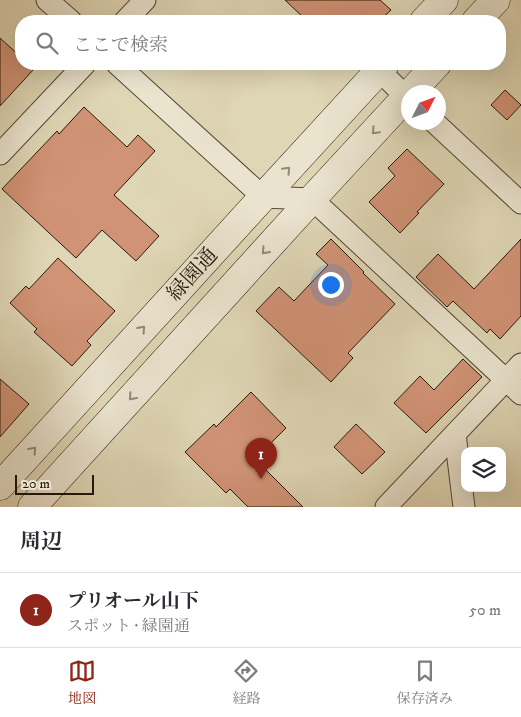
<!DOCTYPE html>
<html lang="ja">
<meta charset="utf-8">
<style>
:root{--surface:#fff;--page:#f2f2f3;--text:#2b2b33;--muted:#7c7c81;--line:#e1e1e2;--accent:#8f2418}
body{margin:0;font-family:"IM FELL DW Pica","Noto Serif JP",serif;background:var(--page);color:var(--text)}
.controls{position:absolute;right:15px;bottom:15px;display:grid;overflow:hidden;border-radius:10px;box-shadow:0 5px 20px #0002}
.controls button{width:45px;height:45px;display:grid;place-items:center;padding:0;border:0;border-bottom:1px solid var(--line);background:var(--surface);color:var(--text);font:25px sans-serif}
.compass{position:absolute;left:401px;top:85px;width:45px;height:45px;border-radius:50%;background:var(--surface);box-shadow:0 5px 20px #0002;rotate:48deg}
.scale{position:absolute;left:15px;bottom:12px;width:79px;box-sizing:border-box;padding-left:5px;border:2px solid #261a0a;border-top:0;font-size:14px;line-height:18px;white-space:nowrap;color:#261a0a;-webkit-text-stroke:4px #eae4cf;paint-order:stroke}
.you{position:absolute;left:330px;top:284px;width:18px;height:18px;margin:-12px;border:4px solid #fff;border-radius:50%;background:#1a73e8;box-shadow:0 0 0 8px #1a73e833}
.badge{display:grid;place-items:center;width:32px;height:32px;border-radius:50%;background:var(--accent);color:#fff;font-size:16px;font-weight:700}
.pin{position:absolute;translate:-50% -41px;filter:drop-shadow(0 1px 2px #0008)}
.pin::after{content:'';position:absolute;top:26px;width:18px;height:15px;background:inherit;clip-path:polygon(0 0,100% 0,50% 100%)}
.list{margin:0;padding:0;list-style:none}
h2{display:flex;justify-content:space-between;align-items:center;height:65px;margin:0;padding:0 20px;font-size:21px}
h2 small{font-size:16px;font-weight:400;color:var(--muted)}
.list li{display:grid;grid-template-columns:32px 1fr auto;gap:15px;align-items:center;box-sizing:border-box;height:75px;padding:0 20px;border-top:1px solid var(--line)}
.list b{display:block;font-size:19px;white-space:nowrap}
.list p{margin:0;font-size:16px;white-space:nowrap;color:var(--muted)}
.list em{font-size:16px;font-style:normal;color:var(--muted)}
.icon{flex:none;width:28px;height:28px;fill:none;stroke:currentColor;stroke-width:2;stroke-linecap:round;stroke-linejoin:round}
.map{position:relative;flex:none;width:521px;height:507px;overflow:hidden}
.search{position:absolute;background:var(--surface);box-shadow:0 5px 20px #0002;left:15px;right:15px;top:15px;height:55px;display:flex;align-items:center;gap:12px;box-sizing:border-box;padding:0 18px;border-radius:20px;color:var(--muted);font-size:19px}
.sheet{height:140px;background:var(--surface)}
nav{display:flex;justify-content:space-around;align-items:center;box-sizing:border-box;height:70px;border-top:1px solid var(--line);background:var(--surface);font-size:14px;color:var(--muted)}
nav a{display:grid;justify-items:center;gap:2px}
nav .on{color:var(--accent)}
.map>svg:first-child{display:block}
</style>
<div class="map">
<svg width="521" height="507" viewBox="0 0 521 507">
<rect width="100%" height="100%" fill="#dfd6b5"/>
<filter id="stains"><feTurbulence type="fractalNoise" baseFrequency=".004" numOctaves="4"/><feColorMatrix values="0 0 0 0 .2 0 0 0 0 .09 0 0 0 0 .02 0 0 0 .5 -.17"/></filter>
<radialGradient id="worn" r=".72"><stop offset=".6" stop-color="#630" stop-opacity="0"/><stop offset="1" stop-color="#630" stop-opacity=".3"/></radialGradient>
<!-- building -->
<g fill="#d19376" stroke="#261a0a">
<path d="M285,0h95l11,10 -12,11h-72z"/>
<path d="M0,38l21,19v7h7l6,5 -34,37z"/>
<path d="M505,90l16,15 -14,15 -16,-15z"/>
<path d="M84,107l43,40 11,-12 17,16 -41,44 45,41 -23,25 -34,-31 -26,28 -74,-69 55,-58 2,3z"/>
<path d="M407,149l37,35 -27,28 2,1 -19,20 -31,-31 26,-26 -7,-8z"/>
<path d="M331,239l33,33 -1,1 32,31 -47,49 5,5 -22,24 -75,-71 23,-24 15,14 34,-36 -12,-11z"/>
<path d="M521,239v77l-21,23 -10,-10 -3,4 -34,-32 -6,6 -31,-30 22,-23 36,35z"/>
<path d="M58,258l57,53 -28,30 4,4 -19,21 -38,-34 3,-3 -27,-26 16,-17 3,3z"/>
<path d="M463,359l19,18 -56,56 -32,-30 26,-27 14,14z"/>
<path d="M0,379l29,25 -29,33z"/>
<path d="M251,392l35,36 -31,31 48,48h-55l-18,-18 -4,4 -41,-41 29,-28 2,3z"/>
<path d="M356,424l29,28 -23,22 -28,-27z"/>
</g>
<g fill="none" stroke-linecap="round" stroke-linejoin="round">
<!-- street casing -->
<g stroke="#544935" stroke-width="23">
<g id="street">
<path d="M47,0l24,21"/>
<path d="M125,21l20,-21"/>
<path d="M117,64l146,133 49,2 209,195"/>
<path d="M379,70l29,29"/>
<path d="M434,122l87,81"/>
<path d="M0,154l85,-90"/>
<path d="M455,434l9,73"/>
<path d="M386,507l135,-143"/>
</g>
</g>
<!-- secondary casing -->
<g stroke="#261a0a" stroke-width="29">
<g id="secondary">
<path d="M424,21l20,-21"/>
<path d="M476,21l20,-21"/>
<path d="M411,92l26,-28"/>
<path d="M0,486l263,-289 122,-133"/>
<path d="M32,507l280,-308 96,-104"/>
</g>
</g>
<!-- street -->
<use href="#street" stroke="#eae4cf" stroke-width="21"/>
<!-- secondary -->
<use href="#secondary" stroke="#eae4cf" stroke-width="28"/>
</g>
<!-- one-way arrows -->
<defs><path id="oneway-chevron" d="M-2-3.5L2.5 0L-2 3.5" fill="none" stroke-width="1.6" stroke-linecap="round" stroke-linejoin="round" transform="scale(1.25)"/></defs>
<g stroke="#928976">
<use href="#oneway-chevron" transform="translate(375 131) rotate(133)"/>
<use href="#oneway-chevron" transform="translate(287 170) rotate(-47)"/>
<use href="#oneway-chevron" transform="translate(265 251) rotate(132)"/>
<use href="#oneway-chevron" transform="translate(142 329) rotate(-48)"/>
<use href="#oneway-chevron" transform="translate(132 397) rotate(132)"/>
<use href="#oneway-chevron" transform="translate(33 450) rotate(-48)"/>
</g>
<g text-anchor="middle" stroke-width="4" stroke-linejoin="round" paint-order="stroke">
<!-- street labels -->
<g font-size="21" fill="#261a0a" stroke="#eae4cf">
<text transform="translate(192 274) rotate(-48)" y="7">緑園通</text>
</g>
</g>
<rect width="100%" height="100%" filter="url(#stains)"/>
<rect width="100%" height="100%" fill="url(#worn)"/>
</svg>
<div class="controls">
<button><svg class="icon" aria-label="layers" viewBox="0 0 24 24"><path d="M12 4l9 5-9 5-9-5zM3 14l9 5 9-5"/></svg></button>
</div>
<svg class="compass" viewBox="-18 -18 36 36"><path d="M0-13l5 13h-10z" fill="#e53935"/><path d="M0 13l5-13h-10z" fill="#7c7c81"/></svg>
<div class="scale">20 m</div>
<div class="you"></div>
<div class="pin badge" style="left:261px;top:479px">1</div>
<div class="search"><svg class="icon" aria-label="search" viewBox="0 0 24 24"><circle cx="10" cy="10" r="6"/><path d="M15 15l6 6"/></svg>ここで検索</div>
</div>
<section class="sheet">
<h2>周辺<small></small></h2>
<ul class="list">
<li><span class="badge">1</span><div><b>プリオール山下</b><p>スポット · 緑園通</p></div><em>50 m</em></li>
</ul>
</section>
<nav>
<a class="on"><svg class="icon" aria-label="map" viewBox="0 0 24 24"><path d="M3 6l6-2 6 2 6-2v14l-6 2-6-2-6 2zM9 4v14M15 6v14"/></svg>地図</a>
<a><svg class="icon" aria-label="directions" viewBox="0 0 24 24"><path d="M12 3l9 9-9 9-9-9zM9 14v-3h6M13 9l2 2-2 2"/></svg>経路</a>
<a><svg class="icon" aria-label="saved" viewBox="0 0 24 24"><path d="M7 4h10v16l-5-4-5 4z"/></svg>保存済み</a>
</nav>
